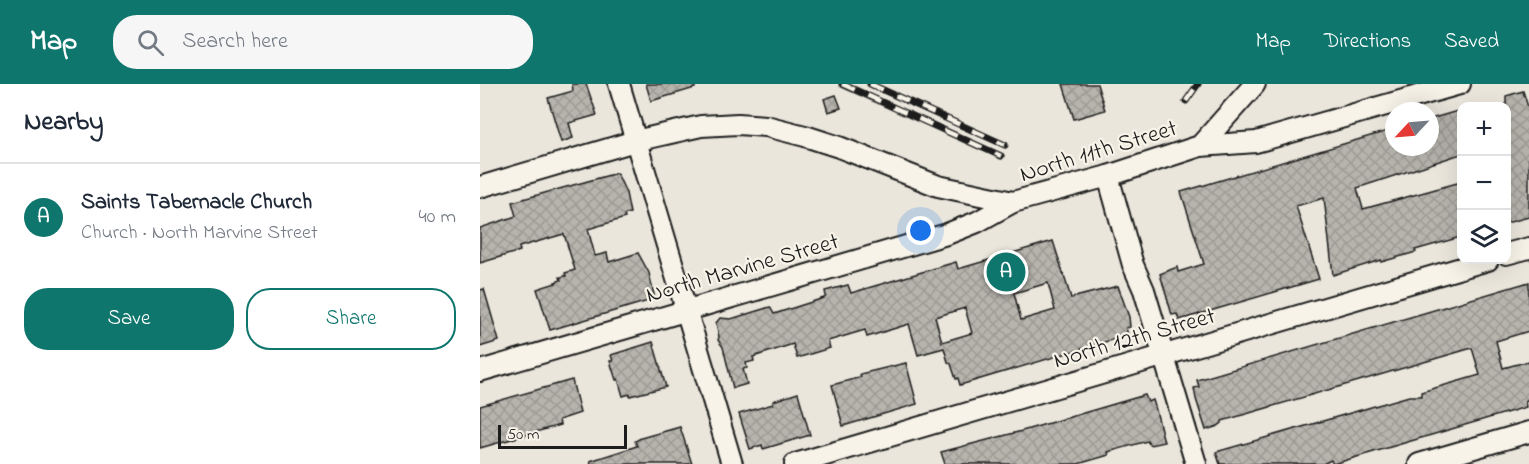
<!DOCTYPE html>
<meta charset="utf-8">
<style>
:root{--surface:#fff;--page:#f6f6f7;--text:#1f2937;--muted:#747a83;--line:#e0e1e3;--accent:#0f766e}
body{margin:0;font-family:"Indie Flower",sans-serif;background:var(--page);color:var(--text)}
.controls{position:absolute;right:18px;top:18px;display:grid;overflow:hidden;border-radius:12px;box-shadow:0 6px 24px #0002}
.controls button{width:54px;height:54px;display:grid;place-items:center;padding:0;border:0;border-bottom:2px solid var(--line);background:var(--surface);color:var(--text);font:30px sans-serif}
.compass{position:absolute;left:905px;top:18px;width:54px;height:54px;border-radius:50%;background:var(--surface);box-shadow:0 6px 24px #0002;rotate:244deg}
.scale{position:absolute;left:18px;bottom:15px;width:129px;box-sizing:border-box;padding-left:6px;border:3px solid #1c1c1c;border-top:0;font-size:16px;line-height:21px;white-space:nowrap;color:#1c1c1c;-webkit-text-stroke:4px #f7f3e8;paint-order:stroke}
.you{position:absolute;left:441px;top:147px;width:21px;height:21px;margin:-15px;border:4px solid #fff;border-radius:50%;background:#1a73e8;box-shadow:0 0 0 9px #1a73e833}
.badge{display:grid;place-items:center;width:39px;height:39px;border-radius:50%;background:var(--accent);color:#fff;font-size:20px;font-weight:700}
.pin{position:absolute;translate:-50% -50%;border:3px solid #fff;box-shadow:0 2px 6px #0006}
.list{margin:0;padding:0;list-style:none}
h2{display:flex;justify-content:space-between;align-items:center;height:78px;margin:0;padding:0 24px;font-size:26px}
h2 small{font-size:20px;font-weight:400;color:var(--muted)}
.list li{display:grid;grid-template-columns:39px 1fr auto;gap:18px;align-items:center;box-sizing:border-box;height:108px;padding:0 24px;border-top:2px solid var(--line)}
.list b{display:block;font-size:22px;white-space:nowrap}
.list p{margin:0;font-size:20px;white-space:nowrap;color:var(--muted)}
.list em{font-size:20px;font-style:normal;color:var(--muted)}
.actions{display:flex;gap:12px;padding:18px 24px}
.actions a{flex:1;padding:14px 0;border:2px solid var(--accent);border-radius:24px;text-align:center;font-size:21px;color:var(--accent)}
.actions .main{background:var(--accent);color:#fff}
.icon{flex:none;width:33px;height:33px;fill:none;stroke:currentColor;stroke-width:2;stroke-linecap:round;stroke-linejoin:round}
.map{position:relative;flex:none;width:1049px;height:380px;overflow:hidden}
header{display:flex;align-items:center;gap:36px;box-sizing:border-box;height:84px;padding:0 30px;background:var(--accent);color:#fff}
header strong{font-size:28px}
nav{display:flex;gap:33px;margin-inline-start:auto;font-size:21px}
.search{width:420px;height:54px;background:var(--page);display:flex;align-items:center;gap:15px;box-sizing:border-box;padding:0 21px;border-radius:24px;color:var(--muted);font-size:22px}
main{display:flex}
aside{flex:1;background:var(--surface)}
.map>svg:first-child{display:block}
</style>
<header>
<strong>Map</strong>
<div class="search"><svg class="icon" aria-label="search" viewBox="0 0 24 24"><circle cx="10" cy="10" r="6"/><path d="M15 15l6 6"/></svg>Search here</div>
<nav><a>Map</a><a>Directions</a><a>Saved</a></nav>
</header>
<main>
<aside>
<h2>Nearby<small></small></h2>
<ul class="list">
<li><span class="badge">A</span><div><b>Saints Tabernacle Church</b><p>Church · North Marvine Street</p></div><em>40 m</em></li>
</ul>
<div class="actions"><a class="main">Save</a><a>Share</a></div>
</aside>
<div class="map">
<svg width="1049" height="380" viewBox="0 0 1049 380">
<defs>
<pattern id="building-cross-hatch" width="8" height="8" patternUnits="userSpaceOnUse" patternTransform="scale(1.5)"><rect width="8" height="8" fill="#b6b4ac"/><path d="M0 0l8 8M0 8l8-8" fill="none" stroke="#9c9a93"/></pattern>
</defs>
<rect width="100%" height="100%" fill="#eae6dc"/>
<filter id="ink" filterUnits="userSpaceOnUse"><feTurbulence type="fractalNoise" baseFrequency=".0167" numOctaves="2"/><feDisplacementMap in="SourceGraphic" scale="12" xChannelSelector="R" yChannelSelector="G"/><feConvolveMatrix kernelMatrix="1 2 1 2 8 2 1 2 1" color-interpolation-filters="sRGB"/></filter>
<g filter="url(#ink)">
<!-- building -->
<g fill="url(#building-cross-hatch)" stroke="#1c1c1c" stroke-width="1.5" fill-rule="evenodd">
<path d="M92,0h14l11,31 -28,8 4,15 -12,4 -13,-44 25,-7z"/>
<path d="M166,0h49v4l-44,13z"/>
<path d="M583,0h34l8,26 -31,9z"/>
<path d="M1043,7l6,19v107l-23,6v-127z"/>
<path d="M356,11l5,13 -13,4 -4,-13z"/>
<path d="M981,26v44l-104,34 6,21 98,-27v55l-46,13 1,2 -35,10v-2l-48,15 -9,-77 -28,8 23,73 -140,41 -2,-6 -5,1 -12,-41 17,-7 1,5 26,-8 -23,-72 213,-63v18h36v-28z"/>
<path d="M137,89l9,20 4,20 -6,2 1,3 -37,11 7,27 12,-3 2,9 29,-9 11,20 6,26 -105,31 -13,-41 19,-6 -1,-1 6,-2 -1,-3 6,-1 -1,-3 10,-3 -11,-36 -45,13 1,4 -40,12v-35l36,-12 -4,-14z"/>
<path d="M573,157l18,57 47,-12 11,31 1,10 -4,1 2,7 -168,50 -2,-7 -2,1 -5,-15 -3,-2 -4,-14 -26,7 -9,-31 -42,13 -2,-7 -37,11 2,7 -33,10 -4,-14 -40,13 1,4 -8,2 1,5 -4,1 4,15 -14,4 -10,-41 -5,-7 1,-3 -3,-14 4,-5 11,1 39,-12 4,7 50,-16 2,-2 -1,-5 23,-6 3,8 105,-31 2,7zM568,199l7,27 -34,10 -7,-27zM485,224l7,25 -30,9 -7,-25z"/>
<path d="M1049,198v49l-33,10 7,27 26,-7v38l-4,2 1,6 -193,57 -2,-4 -8,4h-103l-4,-12 193,-56h13l-1,-4 59,-17 -8,-27 -250,73v2l-4,3 -12,4 -10,-31 -2,-11 5,-1 -2,-7z"/>
<path d="M4,205l15,52 -19,6v-57z"/>
<path d="M173,258l13,45 -36,9v-2l-7,2 -5,-17 -2,1 -6,-19h3l-2,-6z"/>
<path d="M426,279l11,41 -74,22 -11,-41 29,-8 -1,-3z"/>
<path d="M92,296l8,33 -21,7 1,5 -80,23v-42z"/>
<path d="M318,309l12,42 -47,14 -1,-4 -12,4 -11,-35 34,-10v-3z"/>
<path d="M665,311l3,7 5,-2 3,10 8,32 -14,3 -3,-4 -39,11 1,3 -31,9h-133l-4,-12 81,-21z"/>
<path d="M200,343l12,37h-101l-1,-3 47,-15 -2,-5 6,-3z"/>
</g>
<g fill="none" stroke-linecap="round" stroke-linejoin="round">
<!-- minor casing -->
<g stroke="#1c1c1c" stroke-width="24">
<g id="minor">
<path d="M139,0l113,380"/>
<path d="M720,62l56,-4 204,-58"/>
<path d="M628,92l25,89 11,25 52,174"/>
<path d="M0,103l155,-46 66,-15 37,-2 28,2 39,10 34,11 99,39 75,16 95,-26 92,-30 55,-62"/>
<path d="M1026,170l23,-6"/>
<path d="M0,287l467,-137 30,-12 36,-20"/>
<path d="M315,380l693,-204"/>
<path d="M939,380l110,-32"/>
</g>
</g>
<!-- minor -->
<use href="#minor" stroke="#f7f3e8" stroke-width="20"/>
<!-- rail casing -->
<g stroke="#1c1c1c" stroke-width="7">
<g id="rail">
<path d="M362,0l159,72"/>
<path d="M390,0l135,61"/>
<path d="M706,17l12,-17"/>
</g>
</g>
<!-- rail -->
<use href="#rail" stroke="#f7f3e8" stroke-width="4.5" stroke-dasharray="14" stroke-linecap="butt"/>
</g>
</g>
<g text-anchor="middle" stroke-width="4.5" stroke-linejoin="round" paint-order="stroke">
<!-- street labels -->
<g font-size="24" fill="#1c1c1c" stroke="#f7f3e8">
<text transform="translate(618 66) rotate(-17)" y="8">North 11th Street</text>
<text transform="translate(262 183) rotate(-16)" y="8">North Marvine Street</text>
<text transform="translate(654 253) rotate(-16)" y="8">North 12th Street</text>
</g>
</g>
</svg>
<div class="controls">
<button>+</button>
<button>−</button>
<button><svg class="icon" aria-label="layers" viewBox="0 0 24 24"><path d="M12 4l9 5-9 5-9-5zM3 14l9 5 9-5"/></svg></button>
</div>
<svg class="compass" viewBox="-18 -18 36 36"><path d="M0-13l5 13h-10z" fill="#e53935"/><path d="M0 13l5-13h-10z" fill="#747a83"/></svg>
<div class="scale">50 m</div>
<div class="you"></div>
<div class="pin badge" style="left:526px;top:188px">A</div>
</div>
</main>
